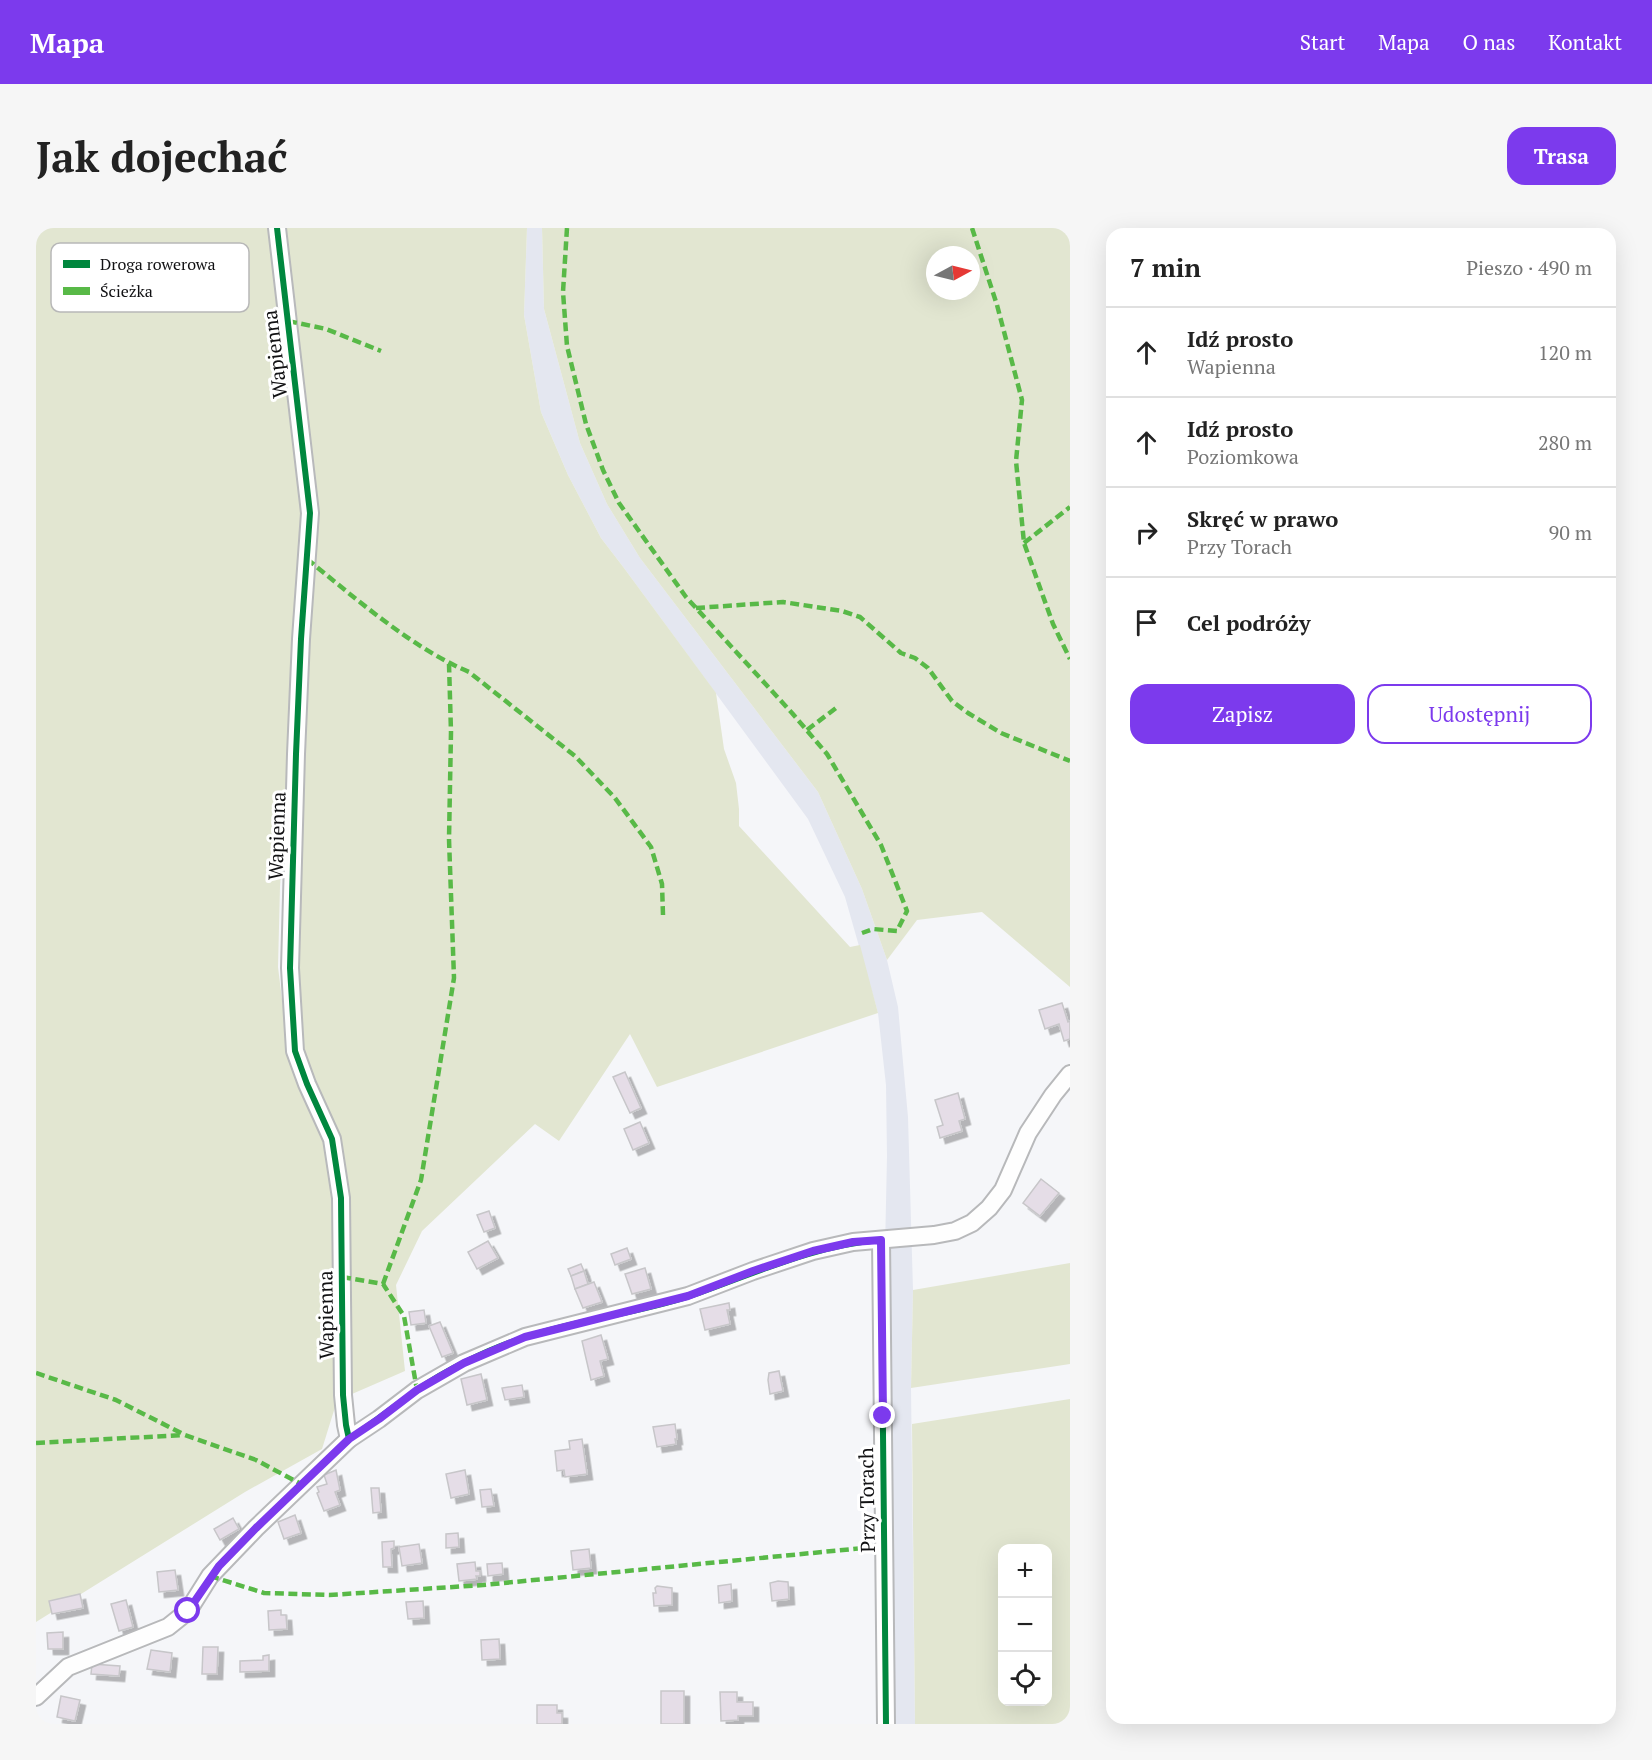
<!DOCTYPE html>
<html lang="pl">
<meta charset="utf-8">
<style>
:root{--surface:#fff;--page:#f6f6f6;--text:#222;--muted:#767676;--line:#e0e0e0;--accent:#7c3aed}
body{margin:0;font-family:"PT Serif",serif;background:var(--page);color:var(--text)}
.controls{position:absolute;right:18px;bottom:18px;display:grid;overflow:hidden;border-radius:12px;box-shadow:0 6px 24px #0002}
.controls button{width:54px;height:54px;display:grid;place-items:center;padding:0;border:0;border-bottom:2px solid var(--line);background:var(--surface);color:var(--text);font:30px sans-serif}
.compass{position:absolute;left:890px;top:18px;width:54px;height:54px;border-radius:50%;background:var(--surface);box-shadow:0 6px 24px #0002;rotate:83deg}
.stop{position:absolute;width:18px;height:18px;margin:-14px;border:4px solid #7c3aed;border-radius:50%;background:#fff}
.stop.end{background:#7c3aed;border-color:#fff;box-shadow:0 2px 6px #0008}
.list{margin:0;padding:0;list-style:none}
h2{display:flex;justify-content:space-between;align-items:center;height:78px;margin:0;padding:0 24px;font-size:26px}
h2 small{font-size:20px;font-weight:400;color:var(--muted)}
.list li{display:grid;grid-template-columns:39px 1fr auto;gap:18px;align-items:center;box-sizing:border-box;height:90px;padding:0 24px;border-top:2px solid var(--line)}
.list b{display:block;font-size:22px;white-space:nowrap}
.list p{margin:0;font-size:20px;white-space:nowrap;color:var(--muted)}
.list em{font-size:20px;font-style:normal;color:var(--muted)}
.actions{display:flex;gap:12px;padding:18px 24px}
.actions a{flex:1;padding:14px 0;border:2px solid var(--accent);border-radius:18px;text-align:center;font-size:21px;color:var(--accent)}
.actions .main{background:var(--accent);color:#fff}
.icon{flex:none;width:33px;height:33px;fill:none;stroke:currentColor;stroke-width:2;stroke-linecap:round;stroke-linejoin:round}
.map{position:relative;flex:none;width:1034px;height:1496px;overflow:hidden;border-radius:18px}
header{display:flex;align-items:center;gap:36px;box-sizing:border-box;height:84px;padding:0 30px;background:var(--accent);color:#fff}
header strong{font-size:28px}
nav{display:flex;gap:33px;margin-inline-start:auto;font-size:21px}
.intro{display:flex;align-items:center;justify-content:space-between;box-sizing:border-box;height:144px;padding:0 36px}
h1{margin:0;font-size:42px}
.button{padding:15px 27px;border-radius:18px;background:var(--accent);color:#fff;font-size:21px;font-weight:700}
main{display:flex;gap:36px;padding:0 36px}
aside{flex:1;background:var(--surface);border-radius:18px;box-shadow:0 6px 24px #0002}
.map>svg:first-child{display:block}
</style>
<header>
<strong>Mapa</strong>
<nav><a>Start</a><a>Mapa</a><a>O nas</a><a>Kontakt</a></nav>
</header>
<div class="intro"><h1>Jak dojechać</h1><a class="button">Trasa</a></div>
<main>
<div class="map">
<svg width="1034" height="1496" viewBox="0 0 1034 1496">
<defs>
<filter id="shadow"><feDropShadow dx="5.5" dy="5.5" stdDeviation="0" flood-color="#0004"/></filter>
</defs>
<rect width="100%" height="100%" fill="#f5f6f9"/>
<!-- built -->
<path fill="#e4e7f0" d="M491,0h15l2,81 36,134 27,61 33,54 178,234 44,97 25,71 11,47 10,110 5,173 -2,98 4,336h-23l-7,-475 2,-93 -1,-71 -8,-72 -33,-116 -37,-78 -184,-251 -23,-30 -33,-63 -27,-63 -17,-97z"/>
<!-- green -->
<g fill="#e2e6d1" fill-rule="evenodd">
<path d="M0,0h236l31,284 -23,375 -2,80 11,89 36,88 8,58 3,202 -14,45 -77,43 -209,130z"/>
<path d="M249,0h242l-3,87 17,97 27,63 33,63 23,30 92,125 8,56 12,34 3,26v17l111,121 10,-2 18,68 -221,74 -27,-53 -71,107 -24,-17 -113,107 -26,54 9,86 -53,23 -3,-186 -10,-73 -37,-81 -7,-87 17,-390 5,-63z"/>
<path d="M506,0h528v759l-88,-75 -65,8 -30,40 -25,-71 -44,-97 -178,-234 -33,-54 -27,-61 -36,-134zM899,27h36v36h-36z"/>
<path d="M1034,1035v101l-159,24 2,-98z"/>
<path d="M1034,1171v325h-155l-3,-300zM966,1320h45v154h-45z"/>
</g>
<!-- building -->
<g fill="#e5dde7" stroke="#c7c6c9" stroke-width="1.5" filter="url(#shadow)">
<path d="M1026,775l6,19 2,-1v18l-6,2 -5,-17 -14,5 -6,-19z"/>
<path d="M589,844l16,36 -11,5 -17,-36z"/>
<path d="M922,865l7,26 -6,2 3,10 -22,7 -3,-11 6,-2 -8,-25z"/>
<path d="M604,894l9,21 -16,7 -9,-21z"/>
<path d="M1005,951l18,14 -19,23 -17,-13z"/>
<path d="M453,983l6,17 -11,4 -7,-17z"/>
<path d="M452,1013l10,17 -21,11 -9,-17z"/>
<path d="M591,1020l4,11 -16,6 -4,-11z"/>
<path d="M545,1036l3,7 -13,5 -3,-7z"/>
<path d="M609,1040l6,21 -19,5 -7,-20z"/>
<path d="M548,1043l4,13 -13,5 -4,-13z"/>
<path d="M558,1054l8,20 -19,6 -8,-19z"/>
<path d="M693,1075l1,7h-3l3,14 -25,6 -5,-21z"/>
<path d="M388,1082l2,13 -15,2 -2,-13z"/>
<path d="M404,1094l13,31 -11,4 -13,-31z"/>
<path d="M565,1107l7,24 -8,2 4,15 -13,4 -9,-39z"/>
<path d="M743,1143l4,20 -13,3 -2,-14 1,-7z"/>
<path d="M445,1146l6,26 -20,5 -6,-26z"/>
<path d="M486,1157l2,12 -19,3 -3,-12z"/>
<path d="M639,1196l2,15h-2l1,5 -19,3 -4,-20z"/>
<path d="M546,1211l5,35 -22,3 -1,-7 -7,1 -2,-20 15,-2 -1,-8z"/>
<path d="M300,1242l4,20 -5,2 5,13 -16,6 -7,-18 2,-1 -2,-5 10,-3 -3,-9z"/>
<path d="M429,1242l4,24 -18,4 -5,-24z"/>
<path d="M335,1260h8l2,24 -8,1z"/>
<path d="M455,1261l3,17 -12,1 -2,-17z"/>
<path d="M259,1287l6,18 -17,6 -6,-17z"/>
<path d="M197,1290l6,11 -19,11 -6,-11z"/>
<path d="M422,1305l1,14 -13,1v-14z"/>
<path d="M358,1313v7l-3,1 1,18h-9l-1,-25z"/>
<path d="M383,1316l3,19 -20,3 -3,-19z"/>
<path d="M553,1321l2,19 -18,2 -2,-19z"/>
<path d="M439,1334l1,9h4v5h-4l1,3 -18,2 -2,-17z"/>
<path d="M466,1335l1,11 -15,2 -1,-12z"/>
<path d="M139,1342l3,20 -19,2 -2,-20z"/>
<path d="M742,1353l10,1 1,17 -17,2 -2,-18z"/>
<path d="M695,1356l1,17 -13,2 -1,-17z"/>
<path d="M621,1358l15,2v17l-18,1 -1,-13h3l-1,-5z"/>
<path d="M44,1366l3,14 -31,6 -3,-13z"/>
<path d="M90,1372l7,27 -14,4 -8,-27z"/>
<path d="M387,1373l1,17 -16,1 -2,-17z"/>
<path d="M245,1382v5h5l1,14 -18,1 -1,-19z"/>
<path d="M27,1404v17h-15l-1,-16z"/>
<path d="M463,1411l1,20 -18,1 -1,-20z"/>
<path d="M167,1419h15l-1,27h-15z"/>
<path d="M115,1422l21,3 -2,19 -23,-3z"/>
<path d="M233,1427v16l-29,1v-11l23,-1v-4z"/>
<path d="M56,1436l28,2 -1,10 -28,-2z"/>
<rect x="625" y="1463" width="23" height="33"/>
<path d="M684,1464h17v10h16v14h-15v4l-17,1z"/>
<path d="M25,1468l19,4 -5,21 -18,-4z"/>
<path d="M501,1477h20v8h5v11h-25z"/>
</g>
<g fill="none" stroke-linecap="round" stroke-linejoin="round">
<!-- minor casing -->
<g stroke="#b8b9bb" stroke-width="20">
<g id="minor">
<path d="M241,0l33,285 -9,126 -5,115 -6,214 5,83 12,33 25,55 9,59 2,197 3,30 3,14"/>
<path d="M845,1012l5,484"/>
<path d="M0,1469l32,-30 100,-40 20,-16 22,-35 46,-48 93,-89 30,-20 38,-29 47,-27 61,-26 163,-41 65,-25 60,-20 40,-9 81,-7 21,-4 17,-8 17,-15 14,-18 25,-57 25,-38 17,-21"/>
</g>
</g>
<!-- minor -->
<use href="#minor" stroke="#fefefe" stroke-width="16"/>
<!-- quiet -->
<g stroke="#58b947" stroke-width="4.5" stroke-dasharray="9 4.5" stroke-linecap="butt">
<path d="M531,0l-4,64 4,54 19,78 17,46 16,33 67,94 106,116 35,41 54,91 26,66 -10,20 -24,-2 -11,4"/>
<path d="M936,0l25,77 25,95 -6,61 8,82 29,81 17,35"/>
<path d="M252,93l38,8 55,22"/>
<path d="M988,315l46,-36"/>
<path d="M271,331c48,39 105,89 162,113l106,84 40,42 36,49 11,37 1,31"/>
<path d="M660,380l87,-6 59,9 18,6 41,36 14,5 13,10 24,33 16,12 33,20 69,28"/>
<path d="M771,502l29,-22"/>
<path d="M306,1049l41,7 21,32 13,74"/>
<path d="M347,1056l38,-104 33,-202 -5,-139 2,-107 -2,-68"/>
<path d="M0,1145l80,27 69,35 71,25 45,24"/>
<path d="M0,1215l147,-8"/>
<path d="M174,1348l54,17 65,2 154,-10 401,-39"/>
</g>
<!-- cycleway casing -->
<g stroke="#fff" stroke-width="10">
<path id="cycleway" d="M241,0l33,285 -9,126 -5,115 -6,214 5,83 12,33 25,55 9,59 2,197 3,30 3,14c23,-15 44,-32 67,-48 29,-21 75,-43 110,-54 53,-18 110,-23 164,-41 64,-22 123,-51 191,-56l5,484"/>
</g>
<!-- cycleway -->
<use href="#cycleway" stroke="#00873e" stroke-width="6"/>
</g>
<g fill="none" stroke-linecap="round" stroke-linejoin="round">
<!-- route -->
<path stroke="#7c3aed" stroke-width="8" d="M152,1383l31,-45 37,-38 93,-89 30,-20 38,-29 47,-27 61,-26 163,-41 65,-25 60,-20 40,-9 28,-2 2,176"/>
</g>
<g text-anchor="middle" stroke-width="6" stroke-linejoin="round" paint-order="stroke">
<!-- street labels -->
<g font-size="20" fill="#111113" stroke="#fff">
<text transform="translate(239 126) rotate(-97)" y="7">Wapienna</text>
<text transform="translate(241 608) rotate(-88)" y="7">Wapienna</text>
<text transform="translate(290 1087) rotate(-91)" y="7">Wapienna</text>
<text transform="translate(831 1272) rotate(-91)" y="7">Przy Torach</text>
</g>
</g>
<!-- legend -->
<rect x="15" y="15" width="198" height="69" rx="9" fill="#fff" stroke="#b8b8b8" stroke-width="1.5"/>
<rect x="27" y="32" width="27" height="8" fill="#00873e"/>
<rect x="27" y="59" width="27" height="8" fill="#58b947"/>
<g font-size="16" fill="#111113">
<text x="64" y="42">Droga rowerowa</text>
<text x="64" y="69">Ścieżka</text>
</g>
</svg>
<div class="controls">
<button>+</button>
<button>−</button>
<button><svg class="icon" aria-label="locate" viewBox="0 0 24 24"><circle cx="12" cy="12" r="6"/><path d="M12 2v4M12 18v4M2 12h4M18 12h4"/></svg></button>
</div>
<svg class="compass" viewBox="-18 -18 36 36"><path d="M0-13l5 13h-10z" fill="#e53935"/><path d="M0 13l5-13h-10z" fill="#767676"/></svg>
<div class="stop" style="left:152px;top:1383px"></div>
<div class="stop end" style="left:847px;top:1188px"></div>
</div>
<aside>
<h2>7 min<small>Pieszo · 490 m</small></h2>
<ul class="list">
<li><svg class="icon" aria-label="ahead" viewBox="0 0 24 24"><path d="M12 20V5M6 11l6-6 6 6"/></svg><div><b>Idź prosto</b><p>Wapienna</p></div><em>120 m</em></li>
<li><svg class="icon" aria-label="ahead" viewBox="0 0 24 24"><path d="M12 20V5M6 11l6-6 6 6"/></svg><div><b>Idź prosto</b><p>Poziomkowa</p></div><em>280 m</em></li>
<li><svg class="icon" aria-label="right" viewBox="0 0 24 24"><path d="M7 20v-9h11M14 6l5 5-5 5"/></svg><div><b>Skręć w prawo</b><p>Przy Torach</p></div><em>90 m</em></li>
<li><svg class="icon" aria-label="arrive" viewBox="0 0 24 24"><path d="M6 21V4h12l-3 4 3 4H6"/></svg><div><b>Cel podróży</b></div></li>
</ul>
<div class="actions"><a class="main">Zapisz</a><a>Udostępnij</a></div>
</aside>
</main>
